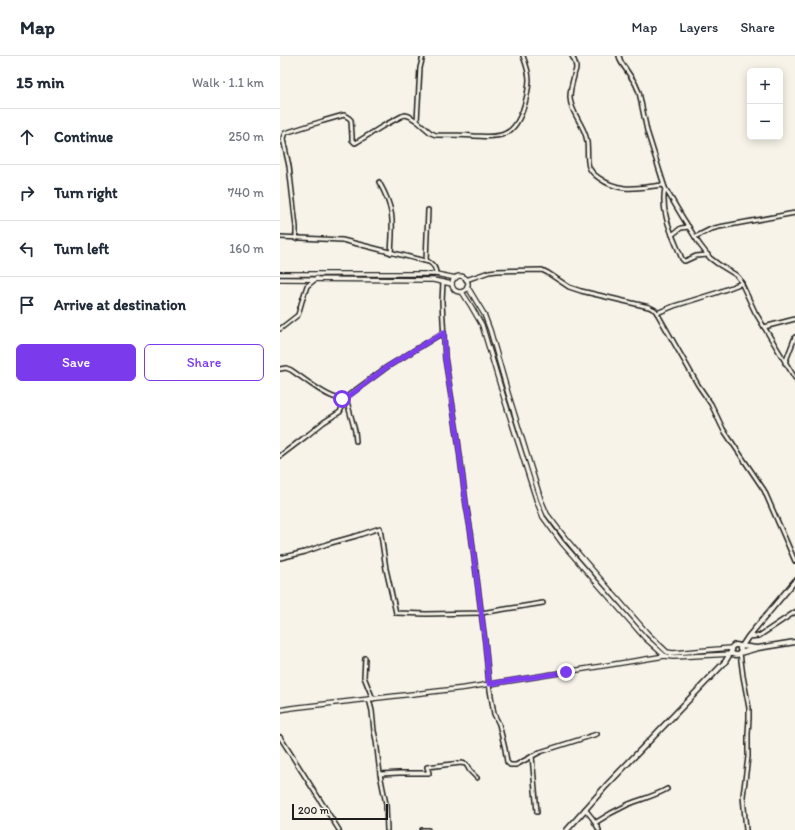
<!DOCTYPE html>
<meta charset="utf-8">
<style>
:root{--surface:#fff;--page:#f6f6f7;--text:#1f2937;--muted:#747a83;--line:#e0e1e3;--accent:#7c3aed}
body{margin:0;font-family:Itim,sans-serif;background:var(--page);color:var(--text)}
.controls{position:absolute;right:12px;top:12px;display:grid;overflow:hidden;border-radius:6px;box-shadow:0 2px 10px #0003}
.controls button{width:36px;height:36px;display:grid;place-items:center;padding:0;border:0;border-bottom:1px solid var(--line);background:var(--surface);color:var(--text);font:20px sans-serif}
.scale{position:absolute;left:12px;bottom:10px;width:96px;box-sizing:border-box;padding-left:4px;border:2px solid #1c1c1c;border-top:0;font-size:11px;line-height:14px;white-space:nowrap;color:#1c1c1c;-webkit-text-stroke:3px #f7f3e8;paint-order:stroke}
.stop{position:absolute;width:12px;height:12px;margin:-9px;border:3px solid #7c3aed;border-radius:50%;background:#fff}
.stop.end{background:#7c3aed;border-color:#fff;box-shadow:0 1px 4px #0008}
.list{margin:0;padding:0;list-style:none}
h2{display:flex;justify-content:space-between;align-items:center;height:52px;margin:0;padding:0 16px;font-size:17px}
h2 small{font-size:13px;font-weight:400;color:var(--muted)}
.list li{display:grid;grid-template-columns:26px 1fr auto;gap:12px;align-items:center;box-sizing:border-box;height:56px;padding:0 16px;border-top:1px solid var(--line)}
.list b{display:block;font-size:15px;white-space:nowrap}
.list em{font-size:13px;font-style:normal;color:var(--muted)}
.actions{display:flex;gap:8px;padding:12px 16px}
.actions a{flex:1;padding:9px 0;border:1px solid var(--accent);border-radius:6px;text-align:center;font-size:14px;color:var(--accent)}
.actions .main{background:var(--accent);color:#fff}
.icon{flex:none;width:22px;height:22px;fill:none;stroke:currentColor;stroke-width:2;stroke-linecap:round;stroke-linejoin:round}
.map{position:relative;flex:none;width:515px;height:774px;overflow:hidden}
header{display:flex;align-items:center;gap:24px;box-sizing:border-box;height:56px;padding:0 20px;background:var(--surface);border-bottom:1px solid var(--line)}
header strong{font-size:19px}
nav{display:flex;gap:22px;margin-inline-start:auto;font-size:14px}
main{display:flex}
aside{flex:1;background:var(--surface)}
.map>svg:first-child{display:block}
</style>
<header>
<strong>Map</strong>
<nav><a>Map</a><a>Layers</a><a>Share</a></nav>
</header>
<main>
<aside>
<h2>15 min<small>Walk · 1.1 km</small></h2>
<ul class="list">
<li><svg class="icon" aria-label="ahead" viewBox="0 0 24 24"><path d="M12 20V5M6 11l6-6 6 6"/></svg><div><b>Continue</b></div><em>250 m</em></li>
<li><svg class="icon" aria-label="right" viewBox="0 0 24 24"><path d="M7 20v-9h11M14 6l5 5-5 5"/></svg><div><b>Turn right</b></div><em>740 m</em></li>
<li><svg class="icon" aria-label="left" viewBox="0 0 24 24"><path d="M17 20v-9H6M10 6l-5 5 5 5"/></svg><div><b>Turn left</b></div><em>160 m</em></li>
<li><svg class="icon" aria-label="arrive" viewBox="0 0 24 24"><path d="M6 21V4h12l-3 4 3 4H6"/></svg><div><b>Arrive at destination</b></div></li>
</ul>
<div class="actions"><a class="main">Save</a><a>Share</a></div>
</aside>
<div class="map">
<svg width="515" height="774" viewBox="0 0 515 774">
<rect width="100%" height="100%" fill="#f7f3e8"/>
<filter id="ink" filterUnits="userSpaceOnUse"><feTurbulence type="fractalNoise" baseFrequency=".025" numOctaves="2"/><feDisplacementMap in="SourceGraphic" scale="8" xChannelSelector="R" yChannelSelector="G"/><feConvolveMatrix kernelMatrix="1 2 1 2 8 2 1 2 1" color-interpolation-filters="sRGB"/></filter>
<g filter="url(#ink)">
<g fill="none" stroke-linecap="round" stroke-linejoin="round">
<!-- minor casing -->
<g stroke="#1c1c1c" stroke-width="6">
<g id="minor">
<path d="M292,0c2,4 4,7 4,12 0,3 -2,5 -2,8 -2,7 -4,15 -4,21 0,14 13,27 16,40 3,9 0,21 3,30 2,5 7,9 10,11 22,16 41,9 65,7"/>
<path d="M339,0l2,6 14,21 4,9 8,39 18,57 18,30 17,27 10,13 8,6 18,11 3,3 16,34 40,66"/>
<path d="M137,65l3,-53 3,-12"/>
<path d="M99,126c16,28 14,40 12,71"/>
<path d="M385,132c-5,25 8,48 17,71l2,2h1l11,-5 12,-1"/>
<path d="M392,179l9,-7 8,-1"/>
<path d="M0,181l62,3 87,22c5,3 7,6 7,12"/>
<path d="M415,181l16,-8 8,-2 76,-14"/>
<path d="M16,183v-12l-7,-61 -6,-27 1,-4 1,-2 38,-12 21,-6 5,3 2,2 1,16v4l3,3 2,-1 26,-16 19,-10 3,-1 4,1 8,5 14,12 5,2c13,0 25,0 38,1 9,0 21,2 30,-2 17,-6 24,-38 25,-54 0,-8 -3,-16 -6,-24"/>
<path d="M146,205l2,-51"/>
<path d="M186,224l23,-8 8,-1 45,-1 6,3 21,14 12,4 68,16 6,3 2,3 41,72 13,19 12,25 41,61 31,71"/>
<path d="M163,226l-1,20 3,56 12,75 9,71 5,29 14,109 4,42 5,30 5,10 6,25 2,13 3,3h6l24,-13 57,-18"/>
<path d="M377,257l17,-7 42,-13 26,-10"/>
<path d="M484,271l31,-8"/>
<path d="M0,273l18,-14 4,-14 5,-15 10,-8"/>
<path d="M505,307l10,-26"/>
<path d="M0,313l6,-1 5,2c12,8 34,26 46,28 5,1 9,0 12,-3l38,-28 57,-35"/>
<path d="M0,400l29,-22 15,-12 16,-10 6,-14 9,33 1,10"/>
<path d="M0,502l25,-6 22,-8 29,-8 24,-8 6,41 10,44 30,1 55,-1 62,-10"/>
<path d="M468,581l11,-1 36,-24"/>
<path d="M460,597l3,23 6,32v10l-1,16v23l-5,39 3,34"/>
<path d="M85,602l-1,19 9,22"/>
<path d="M89,643l3,12 2,20 2,9 4,34 6,30 1,26"/>
<path d="M0,681l59,93"/>
<path d="M252,700l5,56"/>
<path d="M100,718l19,-1h30l-2,-6 34,-4 5,1 4,7 7,7"/>
<path d="M305,753l8,10 6,11"/>
<path d="M315,767c12,-8 21,-13 34,-19 12,-5 26,-8 38,-15"/>
<path d="M142,774h6"/>
</g>
</g>
<!-- tertiary casing -->
<g stroke="#1c1c1c" stroke-width="6">
<g id="tertiary">
<path d="M0,218h156l20,4"/>
<circle cx="180" cy="228" r="8"/>
<path d="M0,223l153,1 19,4"/>
<path d="M187,230l17,28 6,16 18,63 33,107 6,14 19,25 16,19 66,76 19,18 6,1 58,-5"/>
<path d="M182,236l9,14 11,19 21,70 34,107 6,15 19,26 83,95 20,18 8,1 60,-3"/>
<path d="M0,654l11,-2 174,-20 200,-32"/>
</g>
</g>
<!-- secondary casing -->
<g stroke="#1c1c1c" stroke-width="7">
<g id="secondary">
<circle cx="456" cy="594" r="5"/>
<path d="M461,590l15,2"/>
<path d="M460,593l8,-12 47,-56"/>
<path d="M460,597l18,-5 37,-6"/>
<path d="M287,774l39,-44 119,-124 6,-10"/>
</g>
</g>
<!-- minor -->
<use href="#minor" stroke="#f7f3e8" stroke-width="3"/>
<!-- tertiary -->
<use href="#tertiary" stroke="#f7f3e8" stroke-width="3.5"/>
<!-- secondary -->
<use href="#secondary" stroke="#f7f3e8" stroke-width="4"/>
</g>
</g>
<g fill="none" stroke-linecap="round" stroke-linejoin="round" filter="url(#ink)">
<!-- route -->
<path stroke="#7c3aed" stroke-width="5" d="M62,343l7,-3 38,-29 57,-35 1,26 12,75 9,71 5,29 14,109 4,42 77,-12"/>
</g>
</svg>
<div class="controls">
<button>+</button>
<button>−</button>
</div>
<div class="scale">200 m</div>
<div class="stop" style="left:62px;top:343px"></div>
<div class="stop end" style="left:286px;top:616px"></div>
</div>
</main>
